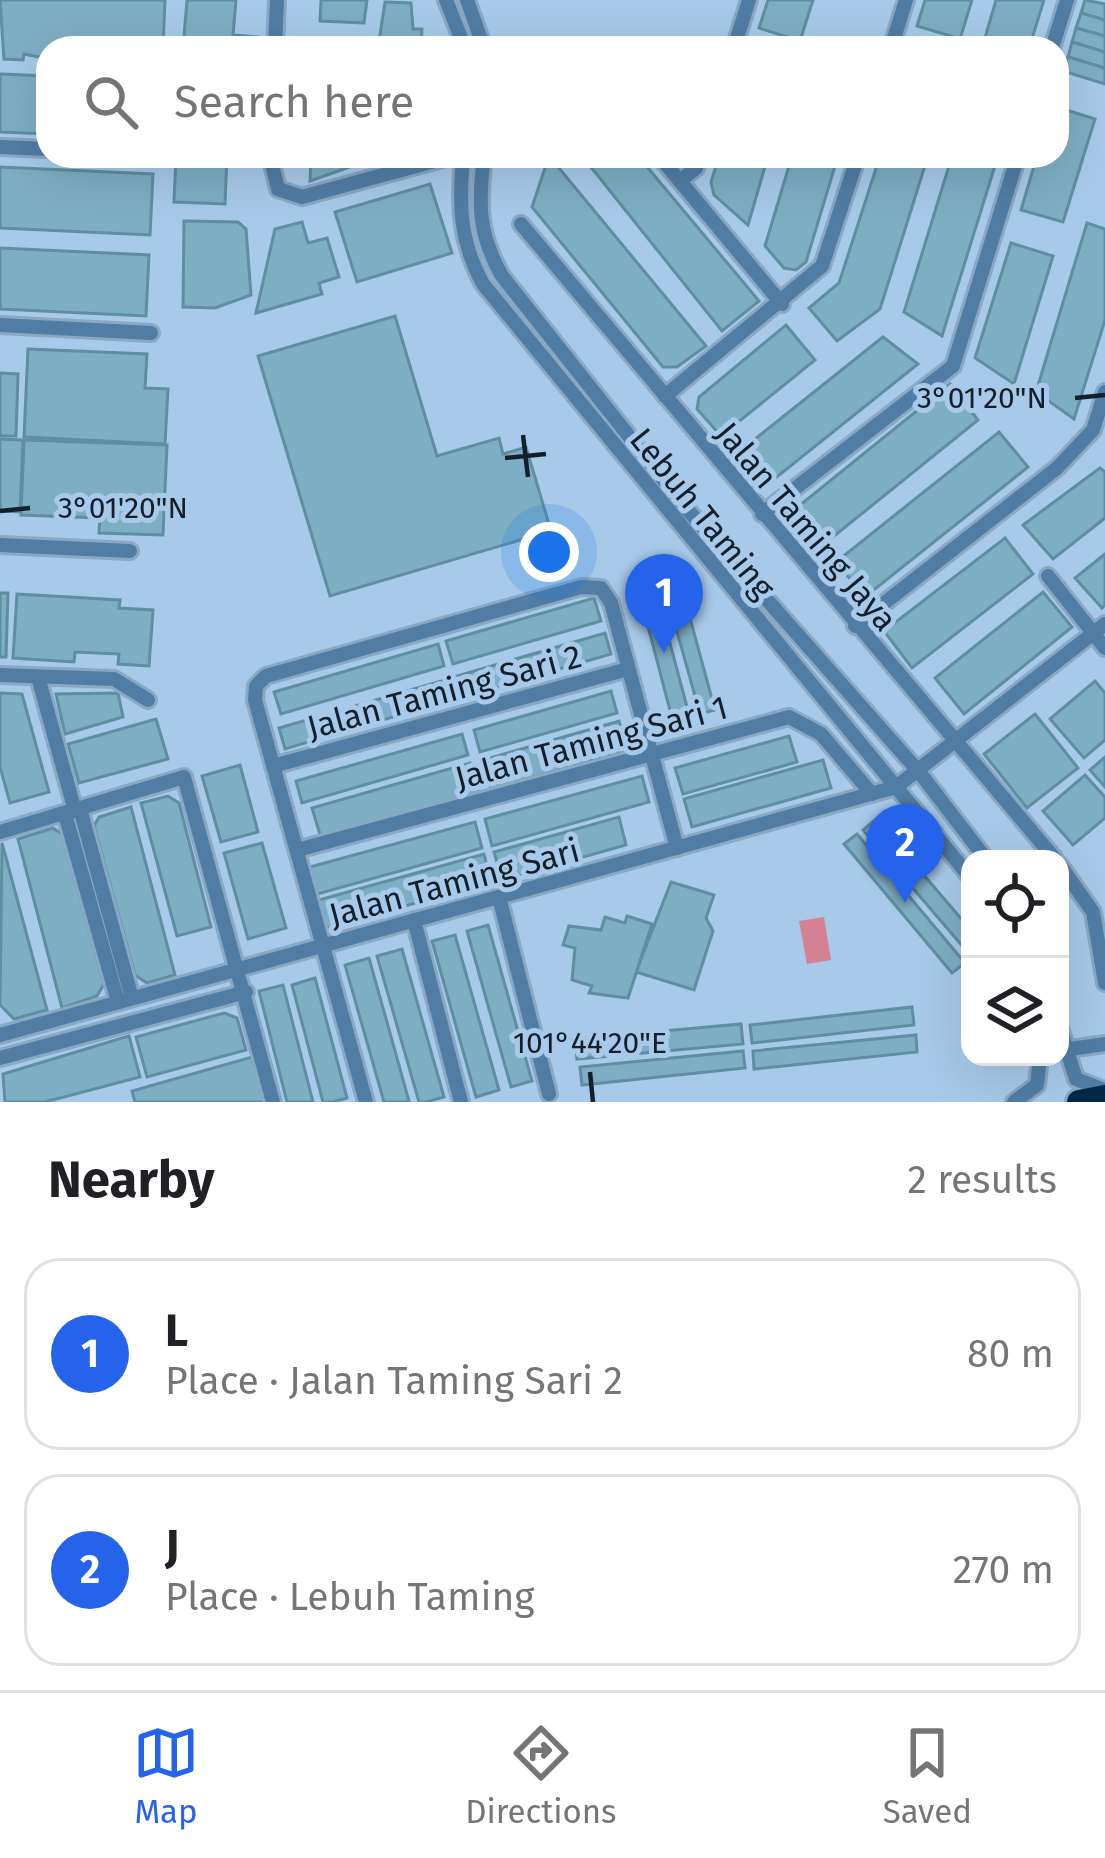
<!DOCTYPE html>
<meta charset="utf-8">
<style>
:root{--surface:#fff;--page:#f2f2f2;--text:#202124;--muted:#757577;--line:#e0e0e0;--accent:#2563eb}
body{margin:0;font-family:"Fira Sans",sans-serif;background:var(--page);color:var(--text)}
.controls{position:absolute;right:36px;bottom:36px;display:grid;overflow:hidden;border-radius:24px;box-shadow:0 12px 48px #0002}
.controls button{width:108px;height:108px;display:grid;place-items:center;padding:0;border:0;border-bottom:3px solid var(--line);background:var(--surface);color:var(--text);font:60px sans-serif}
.you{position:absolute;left:549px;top:552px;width:42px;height:42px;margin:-30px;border:9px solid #fff;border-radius:50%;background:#1a73e8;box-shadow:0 0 0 18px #1a73e833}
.badge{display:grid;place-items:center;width:78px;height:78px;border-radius:50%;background:var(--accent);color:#fff;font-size:39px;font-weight:700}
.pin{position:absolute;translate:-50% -99px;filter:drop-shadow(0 3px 6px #0008)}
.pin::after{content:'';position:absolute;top:63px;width:42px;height:36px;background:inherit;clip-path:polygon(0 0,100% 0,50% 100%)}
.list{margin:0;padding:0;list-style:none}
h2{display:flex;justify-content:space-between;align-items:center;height:156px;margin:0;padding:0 48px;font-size:51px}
h2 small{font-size:39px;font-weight:400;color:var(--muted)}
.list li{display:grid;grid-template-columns:78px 1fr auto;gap:36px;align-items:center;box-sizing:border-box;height:192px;margin:0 24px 24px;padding:0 24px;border:3px solid var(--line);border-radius:36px}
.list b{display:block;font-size:45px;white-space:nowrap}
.list p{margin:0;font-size:39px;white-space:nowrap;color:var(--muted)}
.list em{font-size:39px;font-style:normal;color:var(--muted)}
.icon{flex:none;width:66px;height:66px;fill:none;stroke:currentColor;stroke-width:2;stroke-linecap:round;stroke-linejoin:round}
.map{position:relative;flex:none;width:1105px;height:1102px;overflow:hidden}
.search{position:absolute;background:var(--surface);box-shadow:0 12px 48px #0002;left:36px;right:36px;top:36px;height:132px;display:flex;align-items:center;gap:30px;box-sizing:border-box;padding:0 42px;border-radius:36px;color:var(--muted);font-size:45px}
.sheet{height:588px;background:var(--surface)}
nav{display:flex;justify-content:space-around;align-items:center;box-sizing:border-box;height:168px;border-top:3px solid var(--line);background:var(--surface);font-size:33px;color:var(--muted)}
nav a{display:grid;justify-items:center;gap:6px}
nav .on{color:var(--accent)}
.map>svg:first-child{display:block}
</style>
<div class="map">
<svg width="1105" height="1102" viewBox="0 0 1105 1102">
<rect width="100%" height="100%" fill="#a7caea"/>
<!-- pitch -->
<path fill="#d48193" d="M824,917l7,43 -24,4 -8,-43z"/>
<!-- building -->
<g fill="#7eaec3" stroke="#5f8ea2" stroke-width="3">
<path d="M0,0h165l-2,48h-115v11l-24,-5 -1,6 -19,-1z"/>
<path d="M187,0h49l-3,35 25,2 -1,11h-74z"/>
<path d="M321,0h46l-3,23 -44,-2z"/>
<path d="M768,0h45l-13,41 -41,-13z"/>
<path d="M925,0h47l-12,39 -43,-13z"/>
<path d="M996,0h48l-15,48h-47z"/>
<path d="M1085,0l20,4v16l-24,-7z"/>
<path d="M385,2l26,1 2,26h9l-1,19h8h-51z"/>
<path d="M1081,13l24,7v16l-29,-8z"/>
<path d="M1076,28l29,8v16l-33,-10z"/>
<path d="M317,38l34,2v8h-35z"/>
<path d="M1072,42l33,10v16l-37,-11z"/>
<path d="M1068,57l37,11v16l-42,-13z"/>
<path d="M0,74l48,2v58l-48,-2z"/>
<path d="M1057,107l38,12 -32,103 -42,-12 16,-54h20z"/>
<path d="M176,156h51l-2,48 -51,-2z"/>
<path d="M311,156h50v7l-51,18z"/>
<path d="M549,156l157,190 -29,21h-14l-131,-160z"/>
<path d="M582,156h56l121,145 -37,30z"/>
<path d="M719,156h49l-20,69 -34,-30 -3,-13z"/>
<path d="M792,156h46l-32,106 -10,8 -12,-2 -19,-22z"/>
<path d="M880,156h48l-48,153 -43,32 -28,-33 30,-25z"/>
<path d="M952,156h46l-56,180 -38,-24z"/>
<path d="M0,167l153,7 -3,61 -150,-7z"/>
<path d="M430,184l22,69 -95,29 -22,-70z"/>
<path d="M184,221l54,1 8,7 5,66 -36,13 -32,-1z"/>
<path d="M302,222l6,21 19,-5 12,39 -20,6 3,11 -66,19 19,-84z"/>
<path d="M1087,223l18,6v91l-31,99 -38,-27z"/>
<path d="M1011,243l42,13 -39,128 -39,-26z"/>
<path d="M0,248l149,7 -3,61 -146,-7z"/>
<path d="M395,316l42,140 62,-18 4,16 23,-7 25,84 -221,65 -72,-240z"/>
<path d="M786,325l29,35 -94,76 -24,-27 2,-12z"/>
<path d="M883,337l35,27 -150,120 -11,-1 -22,-28z"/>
<path d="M28,349l119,5 -2,34 23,1 -3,55 -141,-7z"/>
<path d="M0,373l18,1 -2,62h-16z"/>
<path d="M950,384l28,36 -155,125 -29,-35z"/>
<path d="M999,432l29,35 -163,130 -29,-35z"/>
<path d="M0,439l23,1 -3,72 -20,-1z"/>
<path d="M24,440l143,5 -4,90 -64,-2 1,-15 -79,-3z"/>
<path d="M1100,468l5,4v46l-52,41 -30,-34z"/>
<path d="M1005,538l28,36 -121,94 -28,-37z"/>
<path d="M1105,554v51l-3,3 -27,-30z"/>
<path d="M678,574l37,136 -15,4 -38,-136z"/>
<path d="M654,584l36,134 -17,4 -35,-134z"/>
<path d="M1043,592l29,35 -108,87 -29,-36z"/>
<path d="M0,593h8l-2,64h-6z"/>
<path d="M17,594l103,6 -1,8 34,2 -4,56 -31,-2 1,-10 -44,-2 -1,10 -61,-4z"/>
<path d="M594,598l7,23 -148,43 -7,-23z"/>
<path d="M605,633l6,21 -148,43 -6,-21z"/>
<path d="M438,644l6,22 -163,48 -7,-22z"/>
<path d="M448,679l6,20 -169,50 -6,-21z"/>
<path d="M1095,681l10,12v47l-21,18 -34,-39z"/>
<path d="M611,691l6,22 -137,39 -6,-22z"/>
<path d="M0,693l22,1 27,98 -39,11 -10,-36z"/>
<path d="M118,693l5,24 -58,17 -9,-40z"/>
<path d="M1035,714l43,54 -51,40 -43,-54z"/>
<path d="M156,719l12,40 -89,24 -11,-39z"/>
<path d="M619,721l8,30 -136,38 -8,-29z"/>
<path d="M462,734l6,21 -166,48 -6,-22z"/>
<path d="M789,736l8,26 -114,32 -8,-26z"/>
<path d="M1105,757v30l-15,-17z"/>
<path d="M823,760l8,28 -139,39 -8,-28z"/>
<path d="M470,763l9,30 -158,45 -9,-30z"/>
<path d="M240,765l18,67 -37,10 -19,-66z"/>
<path d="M1085,775l20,22v21l-32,27 -30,-34z"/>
<path d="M642,776l7,26 -157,44 -7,-27z"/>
<path d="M168,796l11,7 32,124 -34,9 -36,-133z"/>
<path d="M131,807l44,168 -28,8 -12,-8 -41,-149 5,-9z"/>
<path d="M619,817l7,28 -124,35 -8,-28z"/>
<path d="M876,819l94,110v26l-107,-125z"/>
<path d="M475,822l7,26 -168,47 -8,-27z"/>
<path d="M53,828l9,6 42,150 -7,12 -35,12 -44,-169z"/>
<path d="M857,834l108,129 -13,10 -108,-129z"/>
<path d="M2,843l45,167 -33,9 -14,-14z"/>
<path d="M262,843l24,85 -38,11 -24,-86z"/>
<path d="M484,854l7,28 -168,47 -8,-28z"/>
<path d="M671,882l43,13 -8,23 7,13 -19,59 -58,-18z"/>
<path d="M627,916l25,8 -24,74 -39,-5 3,-7 -20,-6 3,-32 -12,-3 6,-19 32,4 4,-13 20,6z"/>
<path d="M488,925l44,156 -21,6 -44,-156z"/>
<path d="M455,935l44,155 -23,7 -44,-156z"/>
<path d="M402,949l42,148 -18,5h-7l-42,-146z"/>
<path d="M369,958l40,143 -5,1h-20l-39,-137z"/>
<path d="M315,978l32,120 -14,4h-10l-31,-117z"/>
<path d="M283,985l30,117h-26l-28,-111z"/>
<path d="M912,1007l2,18 -162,18 -2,-18z"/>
<path d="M224,1013l13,5 9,32 -99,27 -11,-40z"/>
<path d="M741,1024l2,20 -166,15 -2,-20z"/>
<path d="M916,1035l1,17 -163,17 -1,-18z"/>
<path d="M129,1036l11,41 -95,25h-40l-2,-28z"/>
<path d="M743,1051l2,17 -163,17 -2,-18z"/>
<path d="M252,1057l13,45h-130l-3,-11z"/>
</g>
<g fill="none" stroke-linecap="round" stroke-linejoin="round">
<!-- minor casing -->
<g stroke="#89a8c4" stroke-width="20">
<g id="minor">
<path d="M446,0l19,48"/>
<path d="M467,0l17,48"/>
<path d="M275,48l2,-48"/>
<path d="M734,48l15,-48"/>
<path d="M891,48l15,-48"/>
<path d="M1052,48l15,-48"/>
<path d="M0,147l48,2"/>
<path d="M270,156l8,33 24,8 151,-41"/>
<path d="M463,156c-4,49 -4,84 20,128l487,593"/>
<path d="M484,156c-6,47 -6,78 18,120l184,232 234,265 66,86"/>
<path d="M659,156l123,148"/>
<path d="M680,181l16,-13 4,-12"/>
<path d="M521,224l534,635"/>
<path d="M0,325l151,8"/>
<path d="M665,396l157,-130 36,-110"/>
<path d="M762,514l191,-148 65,-210"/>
<path d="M0,545l130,6"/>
<path d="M1048,576l57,72"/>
<path d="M855,626l202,-158 36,-38 12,-38"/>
<path d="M0,675l114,4 34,21"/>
<path d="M38,677l37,134"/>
<path d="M273,766l355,-97"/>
<path d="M80,809l52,189"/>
<path d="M65,814l53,188"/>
<path d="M0,832l184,-55 89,325"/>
<path d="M297,850l492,-133 32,17 51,60"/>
<path d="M1060,865l33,47 12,71"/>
<path d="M499,897l50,197"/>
<path d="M414,920l47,182"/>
<path d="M1060,1028l16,51 28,11"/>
<path d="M0,1035l896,-248 209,-163"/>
<path d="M1064,1050l41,-6"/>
<path d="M0,1058l246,-66"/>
<path d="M366,1102l-111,-402 1,-14 10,-10 315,-89 20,1 10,15 66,245"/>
<path d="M1014,1102l23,-17 3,-28"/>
</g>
</g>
<!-- motorway casing -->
<g stroke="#89a8c4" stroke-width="30">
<path id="motorway" d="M1079,1102l26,-5"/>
</g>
<!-- minor -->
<use href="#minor" stroke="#517da5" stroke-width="14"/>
<!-- motorway -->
<use href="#motorway" stroke="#002846" stroke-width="24"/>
</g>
<!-- ticks -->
<path fill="none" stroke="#13202c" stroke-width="4.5" d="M1075,398l30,-3M523,435l5,42M505,458l41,-4M0,511l30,-3M590,1072l3,30"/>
<g text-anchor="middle" stroke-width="10" stroke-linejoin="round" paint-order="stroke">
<!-- street labels -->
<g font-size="33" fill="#13202c" stroke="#a7caea">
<text transform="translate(703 513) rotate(51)" y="12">Lebuh Taming</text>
<text transform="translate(807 526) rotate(50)" y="12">Jalan Taming Jaya</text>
<text transform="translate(444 691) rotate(-15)" y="12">Jalan Taming Sari 2</text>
<text transform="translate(591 742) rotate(-15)" y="12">Jalan Taming Sari 1</text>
<text transform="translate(454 882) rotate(-15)" y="12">Jalan Taming Sari</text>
</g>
</g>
<g font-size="30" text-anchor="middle" fill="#13202c" stroke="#a7caea" stroke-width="10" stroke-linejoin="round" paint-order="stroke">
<text x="982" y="408">3°01'20"N</text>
<text x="123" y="518">3°01'20"N</text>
<text x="590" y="1053">101°44'20"E</text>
</g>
</svg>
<div class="controls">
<button><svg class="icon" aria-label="locate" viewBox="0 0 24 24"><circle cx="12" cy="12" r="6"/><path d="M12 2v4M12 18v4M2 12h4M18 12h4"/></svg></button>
<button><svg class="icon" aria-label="layers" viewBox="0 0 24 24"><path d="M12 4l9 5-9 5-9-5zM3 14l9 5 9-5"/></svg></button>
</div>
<div class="you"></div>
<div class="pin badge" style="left:664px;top:653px">1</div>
<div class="pin badge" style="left:905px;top:903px">2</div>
<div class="search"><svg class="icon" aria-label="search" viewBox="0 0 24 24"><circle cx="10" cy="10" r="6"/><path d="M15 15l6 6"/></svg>Search here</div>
</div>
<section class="sheet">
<h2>Nearby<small>2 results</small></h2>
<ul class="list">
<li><span class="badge">1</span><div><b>L</b><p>Place · Jalan Taming Sari 2</p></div><em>80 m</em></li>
<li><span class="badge">2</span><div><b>J</b><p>Place · Lebuh Taming</p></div><em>270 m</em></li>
</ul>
</section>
<nav>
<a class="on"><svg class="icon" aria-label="map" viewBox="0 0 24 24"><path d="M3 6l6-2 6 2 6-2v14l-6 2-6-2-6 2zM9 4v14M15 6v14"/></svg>Map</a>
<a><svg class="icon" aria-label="directions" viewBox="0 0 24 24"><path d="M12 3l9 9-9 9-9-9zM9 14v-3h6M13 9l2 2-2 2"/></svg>Directions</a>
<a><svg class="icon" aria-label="saved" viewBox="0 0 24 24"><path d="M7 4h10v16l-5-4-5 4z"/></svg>Saved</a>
</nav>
